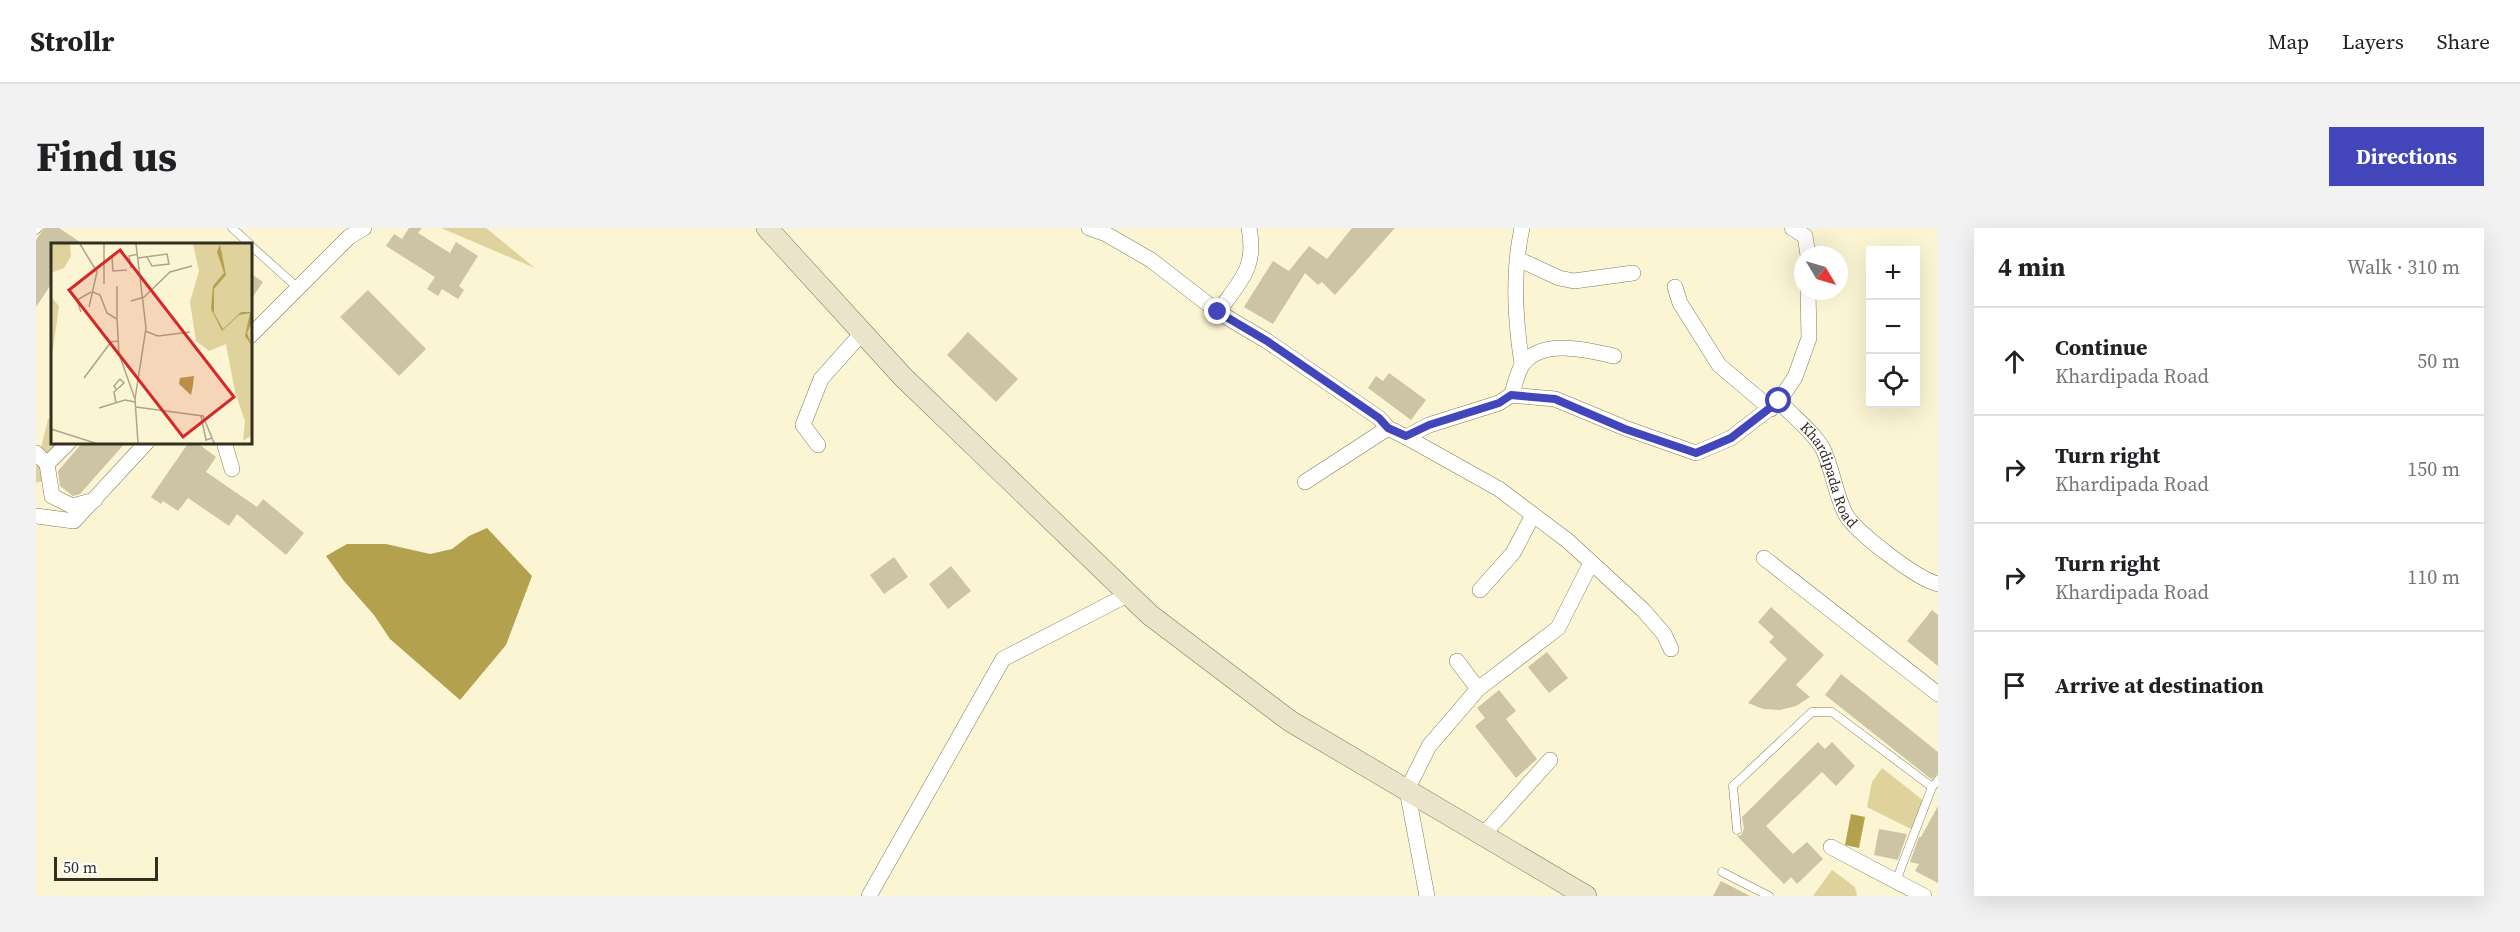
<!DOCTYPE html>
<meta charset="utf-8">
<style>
:root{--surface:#fff;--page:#f2f2f2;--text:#202124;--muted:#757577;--line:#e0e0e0;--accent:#4345ba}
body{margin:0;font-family:"Source Serif 4",serif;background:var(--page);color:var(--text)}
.controls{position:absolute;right:18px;top:18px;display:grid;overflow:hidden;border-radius:0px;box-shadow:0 6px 24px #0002}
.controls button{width:54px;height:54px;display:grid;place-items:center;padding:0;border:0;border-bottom:2px solid var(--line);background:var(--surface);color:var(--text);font:30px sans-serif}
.compass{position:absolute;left:1758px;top:18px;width:54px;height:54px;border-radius:50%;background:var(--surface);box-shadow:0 6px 24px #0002;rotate:128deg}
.scale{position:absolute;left:18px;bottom:15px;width:104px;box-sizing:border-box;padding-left:6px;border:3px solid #322f22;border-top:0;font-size:16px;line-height:21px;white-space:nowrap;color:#322f22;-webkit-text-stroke:4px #fff;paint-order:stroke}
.stop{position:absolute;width:18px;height:18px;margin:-14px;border:4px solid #4345ba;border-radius:50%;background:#fff}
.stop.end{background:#4345ba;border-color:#fff;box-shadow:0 2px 6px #0008}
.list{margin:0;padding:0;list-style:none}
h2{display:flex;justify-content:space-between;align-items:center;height:78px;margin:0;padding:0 24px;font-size:26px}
h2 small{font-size:20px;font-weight:400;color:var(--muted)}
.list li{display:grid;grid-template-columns:39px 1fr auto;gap:18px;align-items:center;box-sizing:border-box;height:108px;padding:0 24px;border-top:2px solid var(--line)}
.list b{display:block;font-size:22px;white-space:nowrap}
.list p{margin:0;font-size:20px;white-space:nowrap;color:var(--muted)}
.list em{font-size:20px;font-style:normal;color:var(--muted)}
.icon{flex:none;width:33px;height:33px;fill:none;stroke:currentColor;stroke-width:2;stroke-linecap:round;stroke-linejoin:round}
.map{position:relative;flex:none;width:1902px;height:668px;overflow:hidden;border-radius:0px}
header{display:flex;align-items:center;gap:36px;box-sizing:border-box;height:84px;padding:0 30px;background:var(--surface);border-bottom:2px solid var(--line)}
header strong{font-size:28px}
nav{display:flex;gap:33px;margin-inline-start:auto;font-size:21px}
.intro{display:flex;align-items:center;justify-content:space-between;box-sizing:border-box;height:144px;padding:0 36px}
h1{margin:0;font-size:42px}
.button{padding:15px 27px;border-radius:0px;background:var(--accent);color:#fff;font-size:21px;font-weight:700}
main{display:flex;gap:36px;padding:0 36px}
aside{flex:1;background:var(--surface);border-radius:0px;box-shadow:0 6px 24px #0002}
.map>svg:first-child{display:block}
</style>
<header>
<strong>Strollr</strong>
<nav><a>Map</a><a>Layers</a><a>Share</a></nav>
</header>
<div class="intro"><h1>Find us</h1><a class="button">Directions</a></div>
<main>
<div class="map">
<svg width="1902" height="668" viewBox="0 0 1902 668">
<rect width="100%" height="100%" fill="#fcf5d3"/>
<!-- green -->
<g fill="#dfd29c">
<path d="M405,0h45l49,40z"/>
<path d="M12,191h4v23l22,1 -32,38 -6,2v-14z"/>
<path d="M1846,540l47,37 -14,26 -48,-24 5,-25z"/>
<path d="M1796,642l23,17 2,9h-44z"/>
</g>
<!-- water -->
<g fill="#b4a14d">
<path d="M451,300l45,48 -26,69 -46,55 -70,-61 -16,-24 -30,-34 -18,-25 21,-12h39l44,10 22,-5 17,-13z"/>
<path d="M1815,586l14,3 -6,31 -14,-3z"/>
</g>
<!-- building -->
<g fill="#ccc4a4">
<path d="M8,0h15l24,16h-31v39l-16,24v-67z"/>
<path d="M373,0h13l-4,5 32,20 6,-11 22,14 -19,30 5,4 -6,9 -16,-10 -4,7 -11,-7 8,-12 -49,-31 8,-12 8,5z"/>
<path d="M1316,0h43l-60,67 -13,-13 -4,3 -13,-12 -32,51 -29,-17 29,-46 16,10 20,-25 18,13z"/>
<path d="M214,45l13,9 -13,19z"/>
<path d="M332,62l58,59 -27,27 -59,-59z"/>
<path d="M932,104l50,47 -22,23 -49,-47z"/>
<path d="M1353,145l37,27 -15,20 -43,-32 8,-12 7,5z"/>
<path d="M47,214h43l-46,52 -7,2 -13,-10 -2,-15z"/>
<path d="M153,214h7l20,15 -10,15 51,35 6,-8 41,34 -18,22 -49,-41 -8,12 -41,-28 -10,13 -15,-10 -2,3 -10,-7z"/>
<path d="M858,329l14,20 -24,17 -14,-19z"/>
<path d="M915,338l20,25 -23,18 -19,-25z"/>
<path d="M1735,379l53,48 -28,30 14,12 -14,9 -16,4 -17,-1 -15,-6 39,-44 -18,-17 5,-5 -16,-15z"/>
<path d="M1896,382l6,5v51l-31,-25z"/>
<path d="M1511,424l21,26 -19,15 -21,-26z"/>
<path d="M1805,446l97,78v22l-7,5 -106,-84z"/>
<path d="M1463,462l17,21 -10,8 31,40 -21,19 -41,-52 10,-8 -8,-10z"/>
<path d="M1782,514l7,7 7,-7 23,24 -19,20 -14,-14 -56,54 27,28 14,-12 16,17 -26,25 -6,-7 -7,7 -47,-48 4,-1 3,-6 -2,-12z"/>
<path d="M1902,578v77l-23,-12 4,-7 -9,-2 9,-25h2z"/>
<path d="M1843,601l28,5 -9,26 -24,-5z"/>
<path d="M1685,653l29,15h-37z"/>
</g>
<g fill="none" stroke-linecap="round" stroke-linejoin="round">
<!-- lane casing -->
<g stroke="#80795b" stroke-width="9">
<g id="lane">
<path d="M196,0l18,16"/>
<path d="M0,2l2,-2"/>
<path d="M214,17l48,43"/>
<path d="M1701,602l-4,-44 79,-74h20l100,75"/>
<path d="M1686,644l47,24"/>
<path d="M1860,653l36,-94 6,-7"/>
</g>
</g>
<!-- street casing -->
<g stroke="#80795b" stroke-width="16">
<g id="street">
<path id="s1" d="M1053,0l17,6 45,26 67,52 49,29 112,77 9,10 18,9 23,-12 70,-22 12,-8 44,4 70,29 71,25 35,-15 48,-37c14,16 34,30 44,48 10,21 12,45 23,66 11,18 71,64 92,69"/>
<path d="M1486,0c-10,45 -7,92 0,136"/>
<path d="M1756,0l13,8 3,19"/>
<path d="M1482,31l41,19 15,3 59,-8"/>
<path d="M1639,59l5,16 39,62 52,44"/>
<path d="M1182,84c22,-31 39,-44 31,-84"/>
<path d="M214,108l99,-99 15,-9"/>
<path d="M1475,167c4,-9 6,-23 12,-31 20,-26 64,-14 91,-8"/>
<path d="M1743,173l16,-24 14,-39 -1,-47"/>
<path d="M1370,209l93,52 69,52 75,69 21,24 7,15"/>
<path d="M188,214l8,27"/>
<path d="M782,217l-15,-20 18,-46 41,-46"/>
<path d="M0,225l11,11 5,32 20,10 23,-6"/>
<path d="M11,236l22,-22"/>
<path d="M1269,254l83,-54"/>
<path d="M0,288l38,5 73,-79"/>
<path d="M1728,330l174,136"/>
<path d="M1444,362l33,-37 20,-38"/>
<path d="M1442,461l80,-61 33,-65"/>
<path d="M1447,607l67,-75"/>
<path d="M1795,619l93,49"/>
<path d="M833,668l134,-237 126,-65"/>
<path d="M1391,668l-20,-106 22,-44 49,-57 -21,-28"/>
</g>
</g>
<!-- secondary casing -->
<g stroke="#80795b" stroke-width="22">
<path id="secondary" d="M731,0l136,149 247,238 140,106 296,175"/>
</g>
<!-- lane -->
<use href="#lane" stroke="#fff" stroke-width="8"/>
<!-- street -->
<use href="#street" stroke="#fff" stroke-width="15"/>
<!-- secondary -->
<use href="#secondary" stroke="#eae4cb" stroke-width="21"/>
</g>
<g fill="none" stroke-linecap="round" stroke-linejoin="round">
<!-- route -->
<path stroke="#4345ba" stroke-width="8" d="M1182,84l49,29 112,77 9,10 18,8 23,-11 70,-22 12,-8 44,4 70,30 71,24 35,-15 48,-37"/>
</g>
<g text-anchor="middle" stroke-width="4.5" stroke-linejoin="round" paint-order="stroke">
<!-- street labels -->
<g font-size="15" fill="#322f22" stroke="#fff">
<text dy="5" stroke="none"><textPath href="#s1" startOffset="880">Khardipada Road</textPath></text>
</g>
</g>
<!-- overview -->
<g transform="translate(15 15)">
<rect width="201" height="201" fill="#fcf5d3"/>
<path d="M0,1h19l1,12 -7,12 -13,5zM142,1h59v191l-9,6 2,-20 -10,-29 -9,-48 -17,7 -13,-10 -6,-39 9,-31zM0,54l8,9 -8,57z" fill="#dfd29c"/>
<path d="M169,1l6,31 -12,14v24l9,16 18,-17h10l1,1v9l-5,11 5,13 -7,-10 5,-23 -11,2 -17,16 -11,-22 2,-23 11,-13 -7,-21zM143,133l-1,9 -2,10 -12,-11 1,-6z" fill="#b4a14d"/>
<path fill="none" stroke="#aba68c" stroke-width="1.5" d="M29,1l17,28 -8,35M53,1v40M85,1l10,84 -11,71 3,44M61,14l1,14 14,-1M87,15l29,-4 2,10 -17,2 -5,-9M80,25l-2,-12 9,-2M42,49l7,3 7,18 10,6 2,35 16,45M80,58l13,-4 26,-25 22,-6M30,69l-4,-12 14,-8M66,75v-32M94,88l13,5 32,-4M33,135l27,-36 7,-1M65,160l-2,-11 10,-9 -4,-4 -6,7 2,3M85,164l67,9 11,27M48,165l26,-8 10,2M150,173l5,24 6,-2M0,186l44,14"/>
<path fill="#d62828" fill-opacity="0.15" stroke="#d62828" stroke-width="3" d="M69,7l114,147 -51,40 -114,-147z"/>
<rect width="201" height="201" fill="none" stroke="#322f22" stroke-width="3"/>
</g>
</svg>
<div class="controls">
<button>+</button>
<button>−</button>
<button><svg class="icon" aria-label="locate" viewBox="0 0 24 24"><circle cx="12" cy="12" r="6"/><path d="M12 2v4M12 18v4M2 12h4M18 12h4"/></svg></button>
</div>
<svg class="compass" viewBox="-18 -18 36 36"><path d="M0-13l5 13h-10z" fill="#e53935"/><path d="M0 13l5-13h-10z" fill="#757577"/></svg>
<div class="scale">50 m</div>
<div class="stop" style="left:1743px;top:173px"></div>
<div class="stop end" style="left:1182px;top:84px"></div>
</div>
<aside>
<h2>4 min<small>Walk · 310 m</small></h2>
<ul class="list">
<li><svg class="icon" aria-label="ahead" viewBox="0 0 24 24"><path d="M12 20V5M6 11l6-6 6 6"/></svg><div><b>Continue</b><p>Khardipada Road</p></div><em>50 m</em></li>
<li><svg class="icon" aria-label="right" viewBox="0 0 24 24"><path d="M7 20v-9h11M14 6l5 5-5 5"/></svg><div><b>Turn right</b><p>Khardipada Road</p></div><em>150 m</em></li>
<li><svg class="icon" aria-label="right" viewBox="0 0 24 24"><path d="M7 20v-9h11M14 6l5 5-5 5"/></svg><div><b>Turn right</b><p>Khardipada Road</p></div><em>110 m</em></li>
<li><svg class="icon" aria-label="arrive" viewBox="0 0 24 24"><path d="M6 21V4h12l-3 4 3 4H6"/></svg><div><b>Arrive at destination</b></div></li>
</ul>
</aside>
</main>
